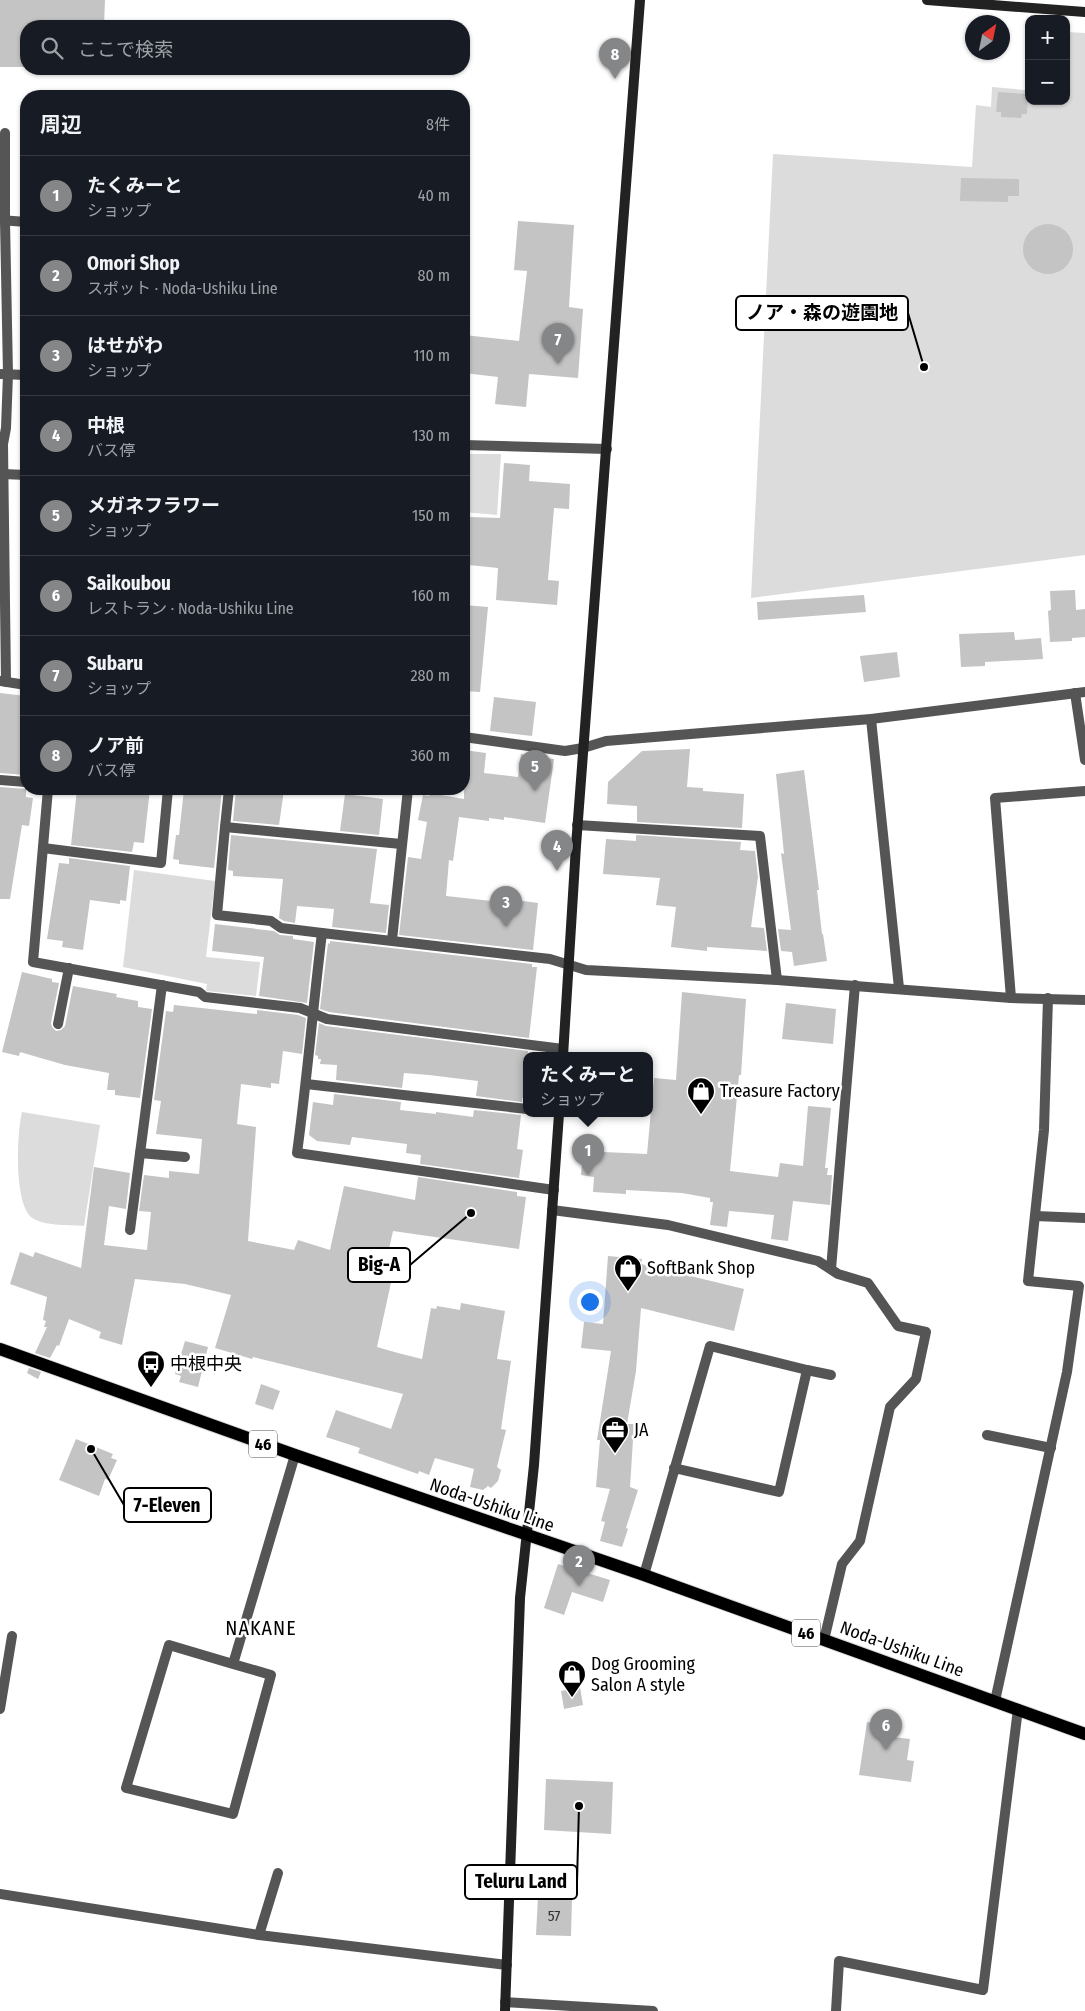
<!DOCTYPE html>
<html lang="ja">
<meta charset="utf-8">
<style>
:root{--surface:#171b24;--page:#20242c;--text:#f1f3f6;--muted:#9ea1a6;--line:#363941;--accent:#858687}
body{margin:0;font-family:"Fira Sans Condensed","Noto Sans JP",sans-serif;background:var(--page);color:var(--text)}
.controls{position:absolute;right:15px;top:15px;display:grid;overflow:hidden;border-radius:10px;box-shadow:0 1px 4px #0004}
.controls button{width:45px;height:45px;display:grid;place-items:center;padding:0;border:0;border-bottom:1px solid var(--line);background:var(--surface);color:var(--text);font:25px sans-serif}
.compass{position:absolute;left:965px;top:15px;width:45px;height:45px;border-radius:50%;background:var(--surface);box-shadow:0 1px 4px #0004;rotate:33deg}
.you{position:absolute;left:589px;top:1301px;width:18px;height:18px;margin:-12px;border:4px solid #fff;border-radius:50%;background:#1a73e8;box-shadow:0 0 0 8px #1a73e833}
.badge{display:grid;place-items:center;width:32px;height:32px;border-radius:50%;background:var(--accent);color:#fff;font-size:16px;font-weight:700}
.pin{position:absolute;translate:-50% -41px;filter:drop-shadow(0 1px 2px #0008)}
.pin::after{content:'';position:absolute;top:26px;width:18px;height:15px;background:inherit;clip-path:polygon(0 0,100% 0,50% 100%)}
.popup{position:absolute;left:523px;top:1052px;width:130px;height:65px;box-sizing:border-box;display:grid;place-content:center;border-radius:10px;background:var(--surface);filter:drop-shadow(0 1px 4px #0005);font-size:16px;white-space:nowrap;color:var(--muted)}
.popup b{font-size:19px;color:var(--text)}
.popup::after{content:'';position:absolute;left:50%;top:100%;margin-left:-10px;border:10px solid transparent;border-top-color:var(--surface)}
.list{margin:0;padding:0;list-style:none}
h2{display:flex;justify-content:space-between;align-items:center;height:65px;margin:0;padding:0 20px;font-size:21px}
h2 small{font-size:16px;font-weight:400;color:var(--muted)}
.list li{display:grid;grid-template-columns:32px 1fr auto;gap:15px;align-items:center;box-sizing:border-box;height:80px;padding:0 20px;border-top:1px solid var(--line)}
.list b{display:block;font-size:19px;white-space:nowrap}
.list p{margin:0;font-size:16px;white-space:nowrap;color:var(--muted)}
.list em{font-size:16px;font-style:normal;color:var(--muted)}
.icon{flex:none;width:28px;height:28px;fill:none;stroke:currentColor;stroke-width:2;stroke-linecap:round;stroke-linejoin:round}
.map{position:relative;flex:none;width:1085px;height:2011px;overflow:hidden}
.search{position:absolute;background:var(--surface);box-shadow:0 1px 4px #0004;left:20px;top:20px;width:450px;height:55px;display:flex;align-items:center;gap:12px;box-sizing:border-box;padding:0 18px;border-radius:20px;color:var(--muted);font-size:19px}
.panel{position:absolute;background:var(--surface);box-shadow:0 1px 4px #0004;left:20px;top:90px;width:450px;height:705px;border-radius:20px}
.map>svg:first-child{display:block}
</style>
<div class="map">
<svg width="1085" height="2011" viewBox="0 0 1085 2011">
<rect width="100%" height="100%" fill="#fff"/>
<!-- green -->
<g fill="#dcdcdc">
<path d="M1066,32l19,1v522l-334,43 22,-444 199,13 4,-62 15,2 1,-20 33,3 4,-52v63h37z"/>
<path d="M466,454h35l-4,61 -33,-3v-55z"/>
<path d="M134,870l81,11 -9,76 54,5 -4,34 -50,-5 1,-7 -84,-17z"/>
<path d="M22,1112l78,13 -16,101c-13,-1 -38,0 -50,-7 -21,-11 -17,-87 -12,-107z"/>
</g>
<!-- building -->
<g fill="#c4c4c4">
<path d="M0,0h105l-1,26h-78v41h-26z"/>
<path d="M998,92l30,2 -1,20h-5l-1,4 -20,-1v-5h-5z"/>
<path d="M961,178l58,1v17h-11v6l-48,-1z"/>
<path d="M518,221l56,4 -5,82 14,2 -5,69 -49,-4 -3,33 -31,-3 3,-27 -34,-4v-38l55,6 8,-70 -13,-1z"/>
<circle cx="1048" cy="249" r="25"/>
<path d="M504,463l26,2 -1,16 41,3 -1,25 -15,-1 -6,72 11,1 -2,24 -61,-5 2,-32 -29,-3 1,-48 30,1z"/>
<path d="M1075,590l1,20 9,-1v28l-13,1v3l-22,1 -2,-31 3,-1 -1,-19z"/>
<path d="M864,595l2,17 -108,8 -1,-18z"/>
<path d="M464,605l24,2 -8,85 -16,-1z"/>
<path d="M1014,632l1,8 26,-2 2,21 -58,3v4l-24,1 -2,-33z"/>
<path d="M897,652l3,25 -36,5 -4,-26z"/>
<path d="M0,693l26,3v79l-26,-2z"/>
<path d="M494,697l42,5 -4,34 -42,-5z"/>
<path d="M690,749l-3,38 16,1v3l41,3 -2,34 -105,-6v-16l-30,-2 1,-22 34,-31z"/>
<path d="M464,750l22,3 -2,20 34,4 3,-23 33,5 -9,64 -41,-6v3l-15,-2v3l-30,-4 -6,44 -4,-1 -3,36 55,6v-4l37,5 -5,47 -134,-15 9,-78 13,2 6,-37 -9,-2 5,-25 6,1 1,-3 34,6z"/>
<path d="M804,770l15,120h-2l5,44h1l4,27 -33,5 -2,-14 -11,-1 -3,-22 13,1 -10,-77 3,1 -8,-80z"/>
<path d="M0,787l26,2v8l7,1 -4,28 -7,-1 -12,74h-10z"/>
<path d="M77,789h73l-6,54 -10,-1 -2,10 -61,-7z"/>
<path d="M184,789h38l-8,79 -35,-4v-4l-6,-1 3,-24h3z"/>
<path d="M236,789l48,1 -5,35 -46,-4z"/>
<path d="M345,794l38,5 -4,36 -39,-4z"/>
<path d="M231,835l146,14 -7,54 19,2 -3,28 -54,-6 2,-18 -37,-3 -2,17 -11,-2 -5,-3 4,-39 -50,-3v-5l-5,-1z"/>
<path d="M636,835l105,7 -1,8 15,1 3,26 -7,50 13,1 3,23 -60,-4v4l-36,-4 5,-40 -20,-2 4,-27 -57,-4 3,-35 30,2z"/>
<path d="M69,858l61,8 -4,35 -6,-1v4l-30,-4 -7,50 -21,-3 1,-6 -16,-2 12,-76 10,1z"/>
<path d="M215,924l59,7 6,4 13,1v3l21,3 -7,61 -48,-7 5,-39 -52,-6z"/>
<path d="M330,941l202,23v3h5l-8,71 -200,-26 -9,-3 8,-66 2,1z"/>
<path d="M22,972l30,7v3l7,1 -8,40 1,4 4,4 5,-1 4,-4 8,-40 44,8 -1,3 22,4v6l14,2 -12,89 -25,-3v-5h-8l2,-17 -44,-8 -45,-13 -1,4 -17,-4z"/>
<path d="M682,992l64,7 -5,76h-2l-9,96 48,6 2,-14 23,3 5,-60 23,2 -6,60h3l-1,7h5l-2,30 -37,-4 -5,40 -17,-2 3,-24 -45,-4 -2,16 -17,-2 3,-23h-3v-4l-28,-5 -56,-3v4l-33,-2 1,-15 -13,-2 2,-24 64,3 7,-76 22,2z"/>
<path d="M786,1003l50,6 -3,35 -51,-5z"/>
<path d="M174,1005l83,9v-4l41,5 8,3 -4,36 -19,-3 -4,33 -8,-1v5l-30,-4 -4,40 19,3 -8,114 46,9 4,-10 32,10 14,-64 71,14 3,-23 99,15v4l9,1 -7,52 -126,-18 -10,45 9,2 -15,69 21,6 24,6 9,-51 5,1 1,-3 23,4 1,-7 44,8 -8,48 14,2 -10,68 5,1 -9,37 4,3 -3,11 -7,7 -3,-2 -5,4 -13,-3 4,-18 -39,-11 -6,17 -10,-4 -1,3 -60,-21 2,-5 -34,-11 10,-27 55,19 12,-35 -150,-37 -1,2 -37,-11 16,-53 -46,-11 -50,-5 -13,66 -23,-7 2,-6 -32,-13 -10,27 -2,-1 -7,13 -15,-5 12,-26h-3l2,-6 -3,-1 4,-23 -37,-13 10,-32 13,5 2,-5 46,16 13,-101 36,6 -4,36 -17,-3 -5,39 43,5 4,-38 -12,-1 5,-36 25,3v-7l30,3 3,-35 -46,-5 5,-33 -7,-1 12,-89 7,1z"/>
<path d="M319,1023l7,3 202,25 -1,48 -5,-1v4l-46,-6 2,-15 -49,-6 -25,-2 -2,15 -66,-8 1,-15 -17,-1 1,-5h-3v-3l-3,-1z"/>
<path d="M334,1094l67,8 -1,8 36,4v-2l37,5 1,-7 47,5 -4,34 6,1 -4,28 -99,-14 1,-9 -15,-2 1,-9 -55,-7 -2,8 -33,-4 -8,-6 4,-33 20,3z"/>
<path d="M608,1256l34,3 -1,5 103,25 -10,42 -93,-23 -5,63 -9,53h7l-4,63 8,3 -12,38 2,1 -6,18 -22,-6 5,-19 -4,-1 9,-32 -14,-2 4,-47h-3l14,-89 -30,-3 3,-26 19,2z"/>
<path d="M185,1341l23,6 -10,40 -19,-5 2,-6 -6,-2z"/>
<path d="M29,1368l12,4 -3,7 -11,-6z"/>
<path d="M261,1384l19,7 -7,19 -18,-6z"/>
<path d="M76,1439l37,15 -2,4 6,2 -9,20 -3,-1 -6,17 -40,-16z"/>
<path d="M558,1564l52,16 -7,22 -31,-10 -8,23 -20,-7z"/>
<path d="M580,1687l3,18 -19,4 -3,-18z"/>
<path d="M867,1722l28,4 -2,11 17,2 -3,21 7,1 -3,21 -52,-7z"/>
<path d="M546,1779l67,3 -2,52 -67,-4z"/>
<path d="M538,1897l34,1 -1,38 -35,-1z"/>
</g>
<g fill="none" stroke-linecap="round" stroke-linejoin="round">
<!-- primary casing -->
<g stroke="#dbdbdb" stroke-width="14">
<path id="primary" d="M0,1349l295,106 349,120 441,159"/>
</g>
<!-- lane -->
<g stroke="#555" stroke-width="10">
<path d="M5,133v88"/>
<path d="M229,789l-4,38 176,17"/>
<path d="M1035,1216l50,2"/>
<path d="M831,1269l24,-284"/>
<path d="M0,1709l12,-73"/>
</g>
<!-- street -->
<g stroke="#555" stroke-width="10">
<path d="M0,220l26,2"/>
<path d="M5,221l3,153 -2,54 -3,16 3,238"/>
<path d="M0,374l26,1"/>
<path d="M464,445l143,4"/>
<path d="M3,474l23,1"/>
<path d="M0,681l26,4"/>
<path d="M1075,693l10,67"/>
<path d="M871,719l28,269"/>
<path d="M464,737l101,14 18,-3 23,-7 265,-22 214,-27"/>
<path d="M0,780l26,2"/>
<path d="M48,789l-15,173 166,30 6,5 95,11 27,11 236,30"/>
<path d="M577,825l183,11 17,144"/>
<path d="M225,827l-8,88 54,6 10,7 41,5"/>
<path d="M43,848l118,15 7,-74"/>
<path d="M392,940l16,-151"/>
<path d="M1011,998l-16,-200 90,-7"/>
<path d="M58,1024l11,-56"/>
<path d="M306,1084l221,25"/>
<path d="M140,1153l45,4"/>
<path d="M554,1190l-257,-37c10,-73 16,-147 25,-220l228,26 36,11 191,10 234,18 74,2"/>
<path d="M552,1210l116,15 150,36 20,13 30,9 30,43 28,6 -10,47 -26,28 -30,134 -18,23 -18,76"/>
<path d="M130,1230l32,-245"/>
<path d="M807,1370l24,5"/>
<path d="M987,1435l64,13"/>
<path d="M644,1575l66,-229 97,24 -28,122 -105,-24"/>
<path d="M233,1664l-64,-19 -43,143 107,26 38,-139 -38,-11 62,-209"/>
<path d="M995,1701l72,-329 12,-86 -51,-5 16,-151 4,-132"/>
<path d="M0,1894l259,41 248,30"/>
<path d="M259,1935l19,-62"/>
<path d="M505,2002l148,9"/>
<path d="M836,2011l3,-50 144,29 35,-281"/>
</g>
<!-- secondary -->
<g stroke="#222" stroke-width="10">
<path d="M927,0l158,12"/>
<path d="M563,1056l13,-210 64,-846"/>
<path d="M505,2011l15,-413 14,-133 25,-351"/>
</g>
<!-- primary -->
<use href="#primary" stroke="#000" stroke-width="12"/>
</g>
<!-- icons -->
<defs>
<g id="shop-pin" transform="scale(1.4375)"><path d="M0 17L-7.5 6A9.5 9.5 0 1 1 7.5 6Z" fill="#000" stroke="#fff"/><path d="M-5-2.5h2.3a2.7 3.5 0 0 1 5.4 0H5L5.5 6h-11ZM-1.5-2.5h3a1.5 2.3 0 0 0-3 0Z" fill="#fff"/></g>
<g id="bus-pin" transform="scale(1.4375)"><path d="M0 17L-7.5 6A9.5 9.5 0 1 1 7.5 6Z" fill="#000" stroke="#fff"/><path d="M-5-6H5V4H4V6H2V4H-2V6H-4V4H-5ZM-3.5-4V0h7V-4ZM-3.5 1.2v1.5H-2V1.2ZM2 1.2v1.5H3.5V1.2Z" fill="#fff"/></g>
<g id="office-pin" transform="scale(1.4375)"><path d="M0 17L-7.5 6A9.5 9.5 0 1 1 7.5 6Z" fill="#000" stroke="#fff"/><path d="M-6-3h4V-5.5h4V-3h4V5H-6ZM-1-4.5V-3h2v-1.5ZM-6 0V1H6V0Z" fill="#fff"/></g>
</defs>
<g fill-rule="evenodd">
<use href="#shop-pin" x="701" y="1091"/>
<use href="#shop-pin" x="628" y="1268"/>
<use href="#bus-pin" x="151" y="1364"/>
<use href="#office-pin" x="615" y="1430"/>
<use href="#shop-pin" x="572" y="1674"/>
</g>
<g text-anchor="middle" stroke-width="5" stroke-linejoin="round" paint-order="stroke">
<!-- number labels -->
<g font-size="15" fill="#313131">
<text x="554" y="1921">57</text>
</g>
<!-- shield labels -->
<g fill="#fff" stroke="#4c4c4c" stroke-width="1">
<rect x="249" y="1430.5" width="28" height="27" rx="4"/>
<rect x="792" y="1619.5" width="28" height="27" rx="4"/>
</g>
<g font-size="16" font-weight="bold" fill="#000">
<text x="263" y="1450">46</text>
<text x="806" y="1639">46</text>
</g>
<!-- poi labels -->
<g font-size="18" fill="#000" stroke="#fff" text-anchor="start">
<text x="720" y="1097">Treasure Factory</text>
<text x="647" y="1274">SoftBank Shop</text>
<text x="170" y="1370">中根中央</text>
<text x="634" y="1436">JA</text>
<text x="591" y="1670">Dog Grooming<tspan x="591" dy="21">Salon A style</tspan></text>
</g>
<!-- street labels -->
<g font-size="18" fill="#000" stroke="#fff">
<text transform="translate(492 1505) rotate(19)" y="6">Noda-Ushiku Line</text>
<text transform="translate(902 1649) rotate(20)" y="6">Noda-Ushiku Line</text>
</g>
<!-- quarter labels -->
<g font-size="20" letter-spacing="1" fill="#000" stroke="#fff">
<text x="261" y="1635">NAKANE</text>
</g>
</g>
<!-- callouts -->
<path fill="none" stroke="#000" stroke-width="2" d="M924 367L908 313M471 1213L410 1265M91 1449L124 1505M579 1806L577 1882"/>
<g fill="#000" stroke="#fff" stroke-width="2">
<circle cx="924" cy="367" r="5"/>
<circle cx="471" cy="1213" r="5"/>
<circle cx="91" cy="1449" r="5"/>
<circle cx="579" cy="1806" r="5"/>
</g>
<g fill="#fff" stroke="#000" stroke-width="2">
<rect x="736" y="296" width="172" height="34" rx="5"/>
<rect x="348" y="1248" width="62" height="34" rx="5"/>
<rect x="124" y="1488" width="87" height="34" rx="5"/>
<rect x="465" y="1865" width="112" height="34" rx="5"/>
</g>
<g font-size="19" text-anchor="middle" font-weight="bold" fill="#000">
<text x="822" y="319">ノア・森の遊園地</text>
<text x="379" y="1271">Big-A</text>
<text x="167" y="1512">7-Eleven</text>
<text x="521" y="1888">Teluru Land</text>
</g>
</svg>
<div class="controls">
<button>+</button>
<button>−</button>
</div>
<svg class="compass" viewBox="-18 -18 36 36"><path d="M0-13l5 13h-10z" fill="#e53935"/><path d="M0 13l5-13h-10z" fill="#9ea1a6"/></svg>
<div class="you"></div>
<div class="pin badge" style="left:588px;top:1175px">1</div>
<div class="popup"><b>たくみーと</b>ショップ</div>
<div class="pin badge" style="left:579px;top:1586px">2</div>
<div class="pin badge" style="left:506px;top:927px">3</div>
<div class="pin badge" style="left:557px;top:871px">4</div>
<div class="pin badge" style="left:535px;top:791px">5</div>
<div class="pin badge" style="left:886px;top:1750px">6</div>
<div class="pin badge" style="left:558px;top:364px">7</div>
<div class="pin badge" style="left:615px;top:79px">8</div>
<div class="search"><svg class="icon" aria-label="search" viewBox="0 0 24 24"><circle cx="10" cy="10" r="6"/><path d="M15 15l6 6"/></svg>ここで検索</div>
<section class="panel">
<h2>周辺<small>8件</small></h2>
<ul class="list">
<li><span class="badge">1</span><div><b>たくみーと</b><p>ショップ</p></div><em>40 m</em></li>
<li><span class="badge">2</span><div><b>Omori Shop</b><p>スポット · Noda-Ushiku Line</p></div><em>80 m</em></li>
<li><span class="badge">3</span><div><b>はせがわ</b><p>ショップ</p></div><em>110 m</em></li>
<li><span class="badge">4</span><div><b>中根</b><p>バス停</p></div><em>130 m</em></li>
<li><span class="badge">5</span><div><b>メガネフラワー</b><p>ショップ</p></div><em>150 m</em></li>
<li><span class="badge">6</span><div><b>Saikoubou</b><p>レストラン · Noda-Ushiku Line</p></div><em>160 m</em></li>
<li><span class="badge">7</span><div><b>Subaru</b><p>ショップ</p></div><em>280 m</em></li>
<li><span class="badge">8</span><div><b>ノア前</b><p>バス停</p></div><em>360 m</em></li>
</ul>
</section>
</div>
